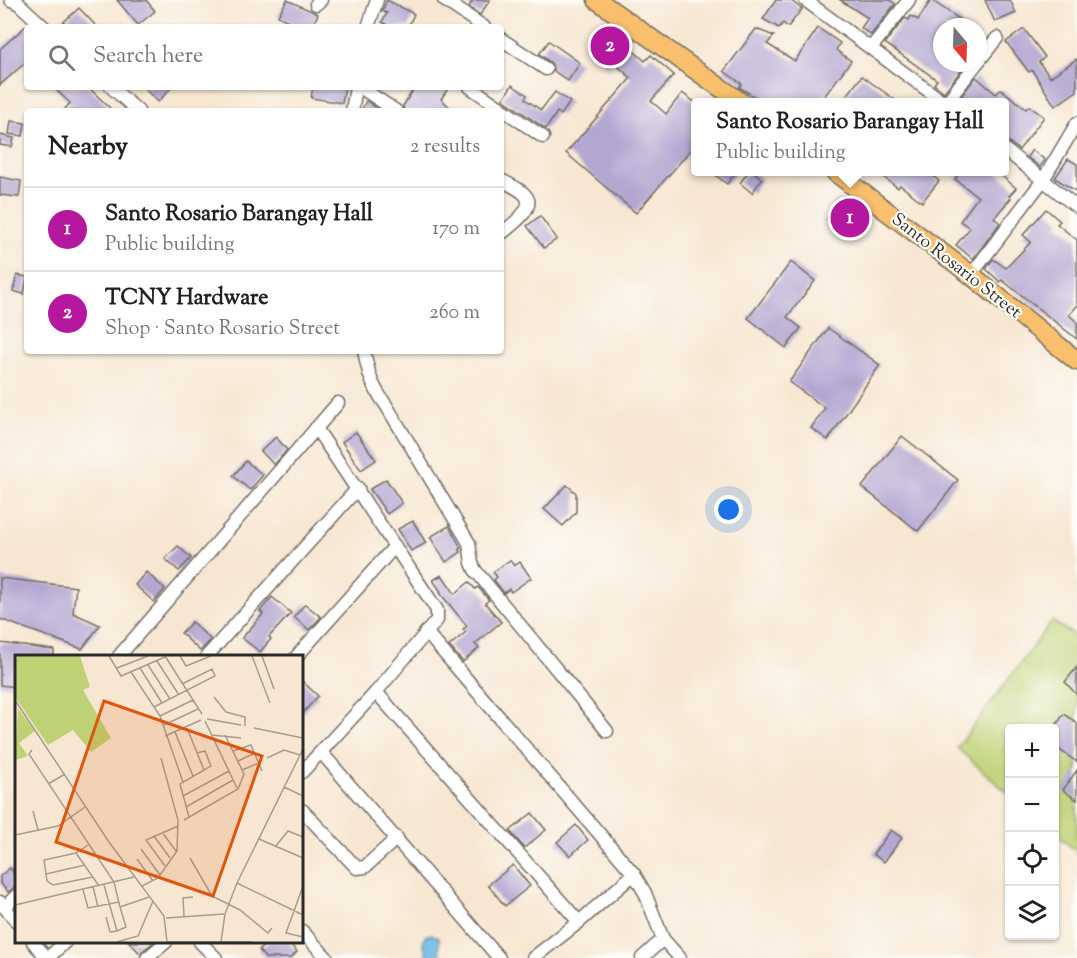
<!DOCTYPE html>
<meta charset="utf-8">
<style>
:root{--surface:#fff;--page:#f2f2f2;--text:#202124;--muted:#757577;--line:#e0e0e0;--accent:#b5179e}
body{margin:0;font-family:"Sorts Mill Goudy",serif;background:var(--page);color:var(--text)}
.controls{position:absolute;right:18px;bottom:18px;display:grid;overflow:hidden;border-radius:6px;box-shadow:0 2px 4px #0004}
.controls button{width:54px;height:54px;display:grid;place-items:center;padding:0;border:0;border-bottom:2px solid var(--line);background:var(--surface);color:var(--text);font:30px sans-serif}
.compass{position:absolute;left:933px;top:18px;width:54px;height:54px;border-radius:50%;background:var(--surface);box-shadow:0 2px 4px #0004;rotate:161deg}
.you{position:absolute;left:729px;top:510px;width:21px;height:21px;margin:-15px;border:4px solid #fff;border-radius:50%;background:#1a73e8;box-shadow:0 0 0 9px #1a73e833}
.badge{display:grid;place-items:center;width:39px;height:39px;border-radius:50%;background:var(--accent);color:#fff;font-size:20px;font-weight:700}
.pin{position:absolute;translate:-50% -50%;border:3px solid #fff;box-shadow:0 2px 6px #0006}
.popup{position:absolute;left:691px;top:98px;width:318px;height:78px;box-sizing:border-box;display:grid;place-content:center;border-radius:6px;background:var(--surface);filter:drop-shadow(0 2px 4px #0005);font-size:20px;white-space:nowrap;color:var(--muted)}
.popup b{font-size:22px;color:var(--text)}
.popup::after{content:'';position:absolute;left:50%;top:100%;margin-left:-12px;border:12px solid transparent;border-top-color:var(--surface)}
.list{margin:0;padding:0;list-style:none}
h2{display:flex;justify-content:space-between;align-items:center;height:78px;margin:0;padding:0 24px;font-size:26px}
h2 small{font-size:20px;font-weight:400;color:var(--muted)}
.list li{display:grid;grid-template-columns:39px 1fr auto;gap:18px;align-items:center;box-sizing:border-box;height:84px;padding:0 24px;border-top:2px solid var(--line)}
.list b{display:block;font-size:22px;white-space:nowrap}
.list p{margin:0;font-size:20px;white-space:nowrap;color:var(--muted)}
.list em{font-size:20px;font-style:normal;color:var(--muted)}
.icon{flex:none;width:33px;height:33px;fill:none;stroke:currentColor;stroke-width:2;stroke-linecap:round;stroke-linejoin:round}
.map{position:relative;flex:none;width:1077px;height:958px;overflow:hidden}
.search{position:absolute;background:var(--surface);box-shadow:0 2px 4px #0004;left:24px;top:24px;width:480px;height:66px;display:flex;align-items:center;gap:15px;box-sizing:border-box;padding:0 21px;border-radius:6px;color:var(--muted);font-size:22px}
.panel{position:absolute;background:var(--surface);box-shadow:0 2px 4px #0004;left:24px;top:108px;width:480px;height:246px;border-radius:6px}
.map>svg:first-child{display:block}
</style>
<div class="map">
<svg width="1077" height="958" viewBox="0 0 1077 958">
<rect width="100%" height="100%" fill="#fdfcf7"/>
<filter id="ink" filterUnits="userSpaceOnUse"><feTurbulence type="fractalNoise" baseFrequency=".0167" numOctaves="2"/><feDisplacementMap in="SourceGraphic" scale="12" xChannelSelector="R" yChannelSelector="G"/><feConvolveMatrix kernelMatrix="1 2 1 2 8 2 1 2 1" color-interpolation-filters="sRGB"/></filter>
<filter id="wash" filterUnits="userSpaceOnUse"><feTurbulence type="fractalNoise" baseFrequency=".008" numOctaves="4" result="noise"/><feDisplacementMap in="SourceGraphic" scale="24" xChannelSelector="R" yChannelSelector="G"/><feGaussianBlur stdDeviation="1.35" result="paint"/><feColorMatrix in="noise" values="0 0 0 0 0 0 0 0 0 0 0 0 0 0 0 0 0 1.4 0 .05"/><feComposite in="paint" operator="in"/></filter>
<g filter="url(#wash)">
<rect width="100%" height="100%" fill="#f7e7d2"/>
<!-- green -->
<path fill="#bed275" stroke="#747e50" stroke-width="1.5" d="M1052,621l25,16v215l-22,-19 -1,-105h-44l-1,66 -52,-46z"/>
<!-- water -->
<path fill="#6db9e6" stroke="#4c7288" stroke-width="1.5" d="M431,934l8,4v11l2,9h-13l-5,-15 2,-7z"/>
<g id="blocks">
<!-- building -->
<g fill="#b3a6d1">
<path d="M117,0h29l9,11 -17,14z"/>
<path d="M287,0l31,14 -6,13h-12l-22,-11z"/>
<path d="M387,0l27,14 -6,13h-17l-9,-5 5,-9 -5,-2z"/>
<path d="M473,0h17l-10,15 -11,-8z"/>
<path d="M776,0h14l12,9 -14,18 -5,-4 -4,5 -16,-9z"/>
<path d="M840,0h50l5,4 -24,31 -10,-7 7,-10z"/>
<path d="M931,0l31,21 -4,6h-16v36h17l5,4 -20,25 -10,-8 3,-4 -52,-37 20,-25 4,2 2,-4 7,4z"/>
<path d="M985,0h25l6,13 -21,9z"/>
<path d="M79,8l18,19h-39z"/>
<path d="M27,25v36l-27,24v-36z"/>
<path d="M612,26l18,15 -3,4 18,16 6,-6 23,20 -23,26 15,13 16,-21 14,10v41l-60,69 -70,-60 65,-75 -18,-16 -4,5 -18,-16z"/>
<path d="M818,28l22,15 -4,7 15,11 -31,41h-57l-24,-15 3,-3 -18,-13 32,-42 18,7 -7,8 28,17z"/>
<path d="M1024,29l21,28 -6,5 11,15 27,-18v32l-22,15 -23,-36 -3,2 -23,-30z"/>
<path d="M549,41l31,22 -12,18 -14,-10 -3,-8 -12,-9z"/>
<path d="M862,76l36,26h-56z"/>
<path d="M976,77l20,17 5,-5 25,20 3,-3 15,11 -25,33 -14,-11v-37h-48z"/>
<path d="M512,85l15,10 -2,4 16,11 14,-18 15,10 -9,13 -4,-3 -11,17 -43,-30z"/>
<path d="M53,87h35l25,24h-50l7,-8z"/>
<path d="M143,87h29l-14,15z"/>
<path d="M313,87h32l-3,16 -31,-5z"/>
<path d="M415,87h34l-8,12 13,12h-50l-1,-5z"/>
<path d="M366,101l15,10h-20z"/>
<path d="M11,121l14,2 -2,13 -14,-2z"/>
<path d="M0,135l14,3 -2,9 -12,-2z"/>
<path d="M1032,150l13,10 -5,7 -13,-10z"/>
<path d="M1068,159l9,5v28l-22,-14z"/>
<path d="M710,171h27l-10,13z"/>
<path d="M749,171h4l9,8 -10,14 -12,-10z"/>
<path d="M875,171h52l12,10 -17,21 -22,-17 -2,3z"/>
<path d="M961,171h35l20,17 -7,8 2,2 -17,20 6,5 -27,36 -17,-14 14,-17 -10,-7 18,-24 -23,-18z"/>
<path d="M0,177l21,4 -2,16 -19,-2z"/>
<path d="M838,199l25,19 -14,18 -22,-17 7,-9 -3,-3z"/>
<path d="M1046,209l14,12 -3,3 20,16v66l-8,9 8,7v17l-75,-59 -2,2 -14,-13 7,-10 13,9 25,-26 -8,-7z"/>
<path d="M540,216l17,23 -13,9 -17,-22z"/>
<path d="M791,262l24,19 -28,36 14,11 -15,20 -38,-30z"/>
<path d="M17,275l10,2 -3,17 -11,-3z"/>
<path d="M828,328l52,37 -52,75 -17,-12 14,-20 -36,-26z"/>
<path d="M356,432l20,28 -15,10 -19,-28z"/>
<path d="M902,436l56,44 -40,51 -56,-44z"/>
<path d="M276,437l11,13 -13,15 -13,-14z"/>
<path d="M246,461l17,14 -13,15 -17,-14z"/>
<path d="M386,479l16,24 -15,11 -17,-25z"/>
<path d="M567,485l9,8v19l-13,14 -19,-17z"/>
<path d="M413,521l13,22 -15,8 -13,-22z"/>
<path d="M449,526l12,22 -2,1 2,3 -15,10 -16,-25z"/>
<path d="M178,546l13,12 -12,13 -14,-12z"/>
<path d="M510,560l4,6 6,-4 11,16 -20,14 -2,-3 -5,4 -10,-13 3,-3 -4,-5z"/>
<path d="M146,572l19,17 -11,13 -19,-17z"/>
<path d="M442,575l13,19 14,-12 6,7 3,-2 11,13 -4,3 16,19 -26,22 4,4 -16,14 -14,-16 17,-14 -3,-3 4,-3 -27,-33 1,-1 -8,-12z"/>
<path d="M0,578l76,9 -3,26 27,12 -18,24 -82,-30z"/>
<path d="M272,597l19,16 -22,24 2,2 -11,13 -18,-14 21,-24 -3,-3z"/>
<path d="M305,604l16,13 -12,13 -15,-13z"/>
<path d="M192,622l19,18 -11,11 -19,-18z"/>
<path d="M0,643l54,7v7h-38v30l-16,-2z"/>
<path d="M1077,667v28l-12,-13z"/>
<path d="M302,681l16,15 -16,18z"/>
<path d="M1064,714l13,9v39l-23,-16v-18z"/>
<path d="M1077,770v30l-14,-10z"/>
<path d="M532,813l14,17 -22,18 -14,-17z"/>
<path d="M576,825l12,15 -18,16 -13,-14z"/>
<path d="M891,830l11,8 -18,24 -11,-8z"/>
<path d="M513,865l17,21 -25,20 -17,-21z"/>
<path d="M10,868l6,8v10l-8,6 -8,-9v-7z"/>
<path d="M129,942h25l-14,11z"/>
<path d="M269,942h19l9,10 -6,6h-26l-6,-8z"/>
</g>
</g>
</g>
<g filter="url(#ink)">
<use href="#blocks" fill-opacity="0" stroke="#726d65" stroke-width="1.5"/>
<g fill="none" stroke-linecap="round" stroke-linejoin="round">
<!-- street casing -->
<g stroke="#726d65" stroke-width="15">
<g id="street">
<path d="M11,0l7,3 26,24"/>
<path d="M444,0l40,27"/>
<path d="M805,0l140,103"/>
<path d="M316,4l5,-4"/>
<path d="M368,27l9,-27"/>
<path d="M501,39l45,30"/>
<path d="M871,48l38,-48"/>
<path d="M978,62l19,-24"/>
<path d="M111,87l27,24"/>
<path d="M360,87l36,24"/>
<path d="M470,87l73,50"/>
<path d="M946,103l31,-40"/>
<path d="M352,111l4,-24"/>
<path d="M1004,149l73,58"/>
<path d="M501,180c7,4 20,9 25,16 10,13 -16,30 -25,38"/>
<path d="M971,275l72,-95 34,-57"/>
<path d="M364,351c5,24 7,34 22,54l83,138 3,20 3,7 132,161"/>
<path d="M426,632l208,242 11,19 18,46 17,19"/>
<path d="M119,656l219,-253"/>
<path d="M207,656l151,-168"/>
<path d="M297,656l98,-110"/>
<path d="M376,692l203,230"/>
<path d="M321,752l178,206"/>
<path d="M302,772l74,-80 61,-72v-10l-121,-182"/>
<path d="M302,810l55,58 8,-1 32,-29"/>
<path d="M0,902l16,19"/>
<path d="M5,907l11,-11"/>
<path d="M302,931l25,27"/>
<path d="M33,942l14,16"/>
<path d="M200,942l16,16"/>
<path d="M48,958l17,-16"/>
<path d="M147,958l19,-16"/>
<path d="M533,958l46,-36 55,-48"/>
<path d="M642,958l21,-19"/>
</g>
</g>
<!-- primary casing -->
<g stroke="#726d65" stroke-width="21">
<g id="primary">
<path d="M597,0l145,103"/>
<path d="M835,172l136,103 106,86"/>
</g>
</g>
<!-- street -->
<use href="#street" stroke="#fff" stroke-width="12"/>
<!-- primary -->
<use href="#primary" stroke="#f9bf6d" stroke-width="18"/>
</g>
</g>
<g text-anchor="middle" stroke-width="4.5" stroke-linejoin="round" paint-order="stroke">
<!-- street labels -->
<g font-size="18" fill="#2b2b2b" stroke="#fdfcf7">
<text transform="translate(957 265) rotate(38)" y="6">Santo Rosario Street</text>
</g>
</g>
<!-- overview -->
<g transform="translate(15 655)">
<rect width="288" height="288" fill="#f7e7d2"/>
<path d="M0,1h65l10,31 -7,3 28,48 -20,14 -18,-22 -25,15 -33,-48zM3,53l17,23 -16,12 9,13 -13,4z" fill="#bed275"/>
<path fill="none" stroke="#a59c8f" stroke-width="1.5" d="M94,1l12,20 44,-19M150,1l37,58M165,1l6,10 25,-10M237,1l18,47M247,1l12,33M142,6l22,34M133,10l22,34M102,13l31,-12M125,13l22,35M116,17l29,44 23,66M199,42l12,15 19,5v9M0,45l94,142 55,74 3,26M139,52l61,-31 -3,-7 -30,15M145,61l33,-16M192,64l34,6M190,66l32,67M149,70l34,-16M172,73l17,42M239,73l49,10M160,77l18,44M197,80l29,3M150,81l36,-16M17,95l-3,4 85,128 6,25M218,96l18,-6 11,26M252,103l17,-8 16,5M223,106l17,-8M227,115l17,-7M33,129l17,-10M269,132l19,9M168,141l46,-25M171,152l47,-27M18,156l5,19M174,162l-9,-33 31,-18 -6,-15 -8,2M169,165l54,-31 6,-15 -19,-39M147,177l14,19M0,180l43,-9 27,-19M139,181l16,22M244,184l44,19M73,190l-12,8 -32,7 3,21 6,4 40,-8M260,192l13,-16 15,6M126,194l19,26M61,198l23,33M175,203l22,38 28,14 28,23 4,-5M122,204l16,22M150,211l-19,-26 32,-14M31,219l39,-9M222,228l66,32M89,230l13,46 9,-4 -6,-20 29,-10M127,231l16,-8 19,-27 1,-31 -17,-62M288,231l-17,47 17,4M78,232l5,20M68,235l5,18 31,-6M0,250l119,-28M169,261l-1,-18 10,-1M91,262l4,15 7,-1M151,263l58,-4M102,287l21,-6 15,-35M152,287h85M206,287l4,-28 12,-31 66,-134"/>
<path fill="#df570e" fill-opacity="0.15" stroke="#df570e" stroke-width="3" d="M89,46l158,55 -49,140 -157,-54z"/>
<rect width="288" height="288" fill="none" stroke="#2b2b2b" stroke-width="3"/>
</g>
</svg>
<div class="controls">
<button>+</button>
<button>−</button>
<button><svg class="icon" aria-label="locate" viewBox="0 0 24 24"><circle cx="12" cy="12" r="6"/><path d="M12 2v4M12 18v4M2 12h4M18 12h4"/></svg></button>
<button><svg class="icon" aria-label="layers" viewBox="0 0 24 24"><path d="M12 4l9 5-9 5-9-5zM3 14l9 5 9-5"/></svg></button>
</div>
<svg class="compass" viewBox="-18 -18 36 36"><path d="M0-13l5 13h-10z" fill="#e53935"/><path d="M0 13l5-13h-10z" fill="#757577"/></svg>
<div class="you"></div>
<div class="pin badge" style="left:850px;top:218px">1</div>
<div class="popup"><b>Santo Rosario Barangay Hall</b>Public building</div>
<div class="pin badge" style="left:610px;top:46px">2</div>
<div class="search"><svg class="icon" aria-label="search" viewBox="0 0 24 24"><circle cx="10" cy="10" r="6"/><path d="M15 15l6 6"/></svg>Search here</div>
<section class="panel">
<h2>Nearby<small>2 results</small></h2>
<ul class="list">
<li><span class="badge">1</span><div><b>Santo Rosario Barangay Hall</b><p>Public building</p></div><em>170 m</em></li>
<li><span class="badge">2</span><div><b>TCNY Hardware</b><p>Shop · Santo Rosario Street</p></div><em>260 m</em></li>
</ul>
</section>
</div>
